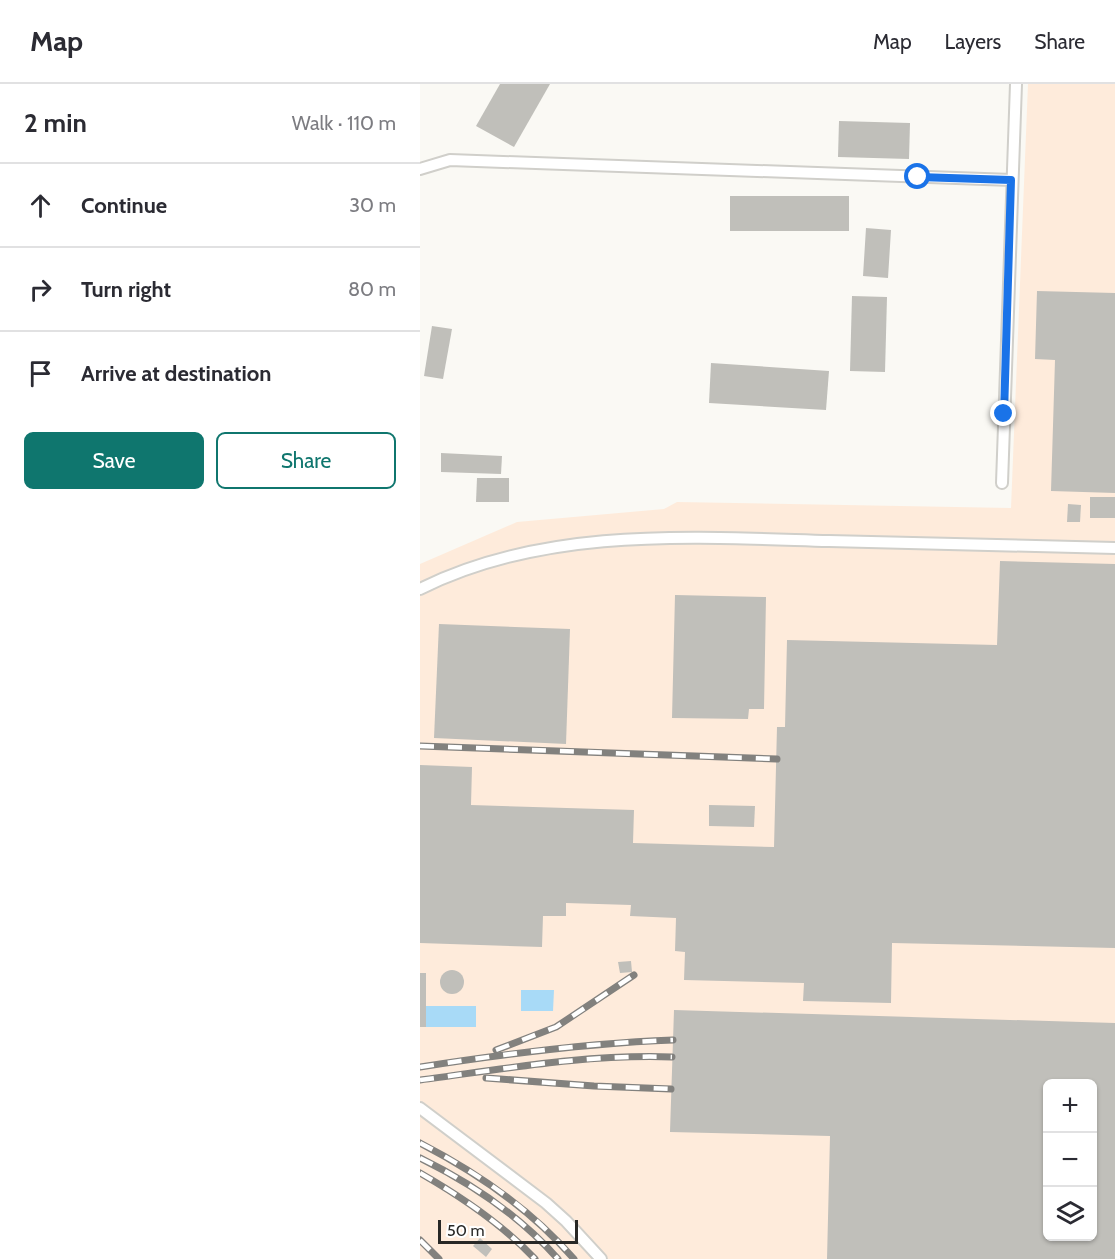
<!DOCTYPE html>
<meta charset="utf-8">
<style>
:root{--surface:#fff;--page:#f2f2f3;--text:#2b2b33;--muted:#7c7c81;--line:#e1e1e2;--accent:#0f766e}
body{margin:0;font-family:Cabin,sans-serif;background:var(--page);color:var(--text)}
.controls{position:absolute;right:18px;bottom:18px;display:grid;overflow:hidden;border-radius:9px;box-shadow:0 2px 4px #0004}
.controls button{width:54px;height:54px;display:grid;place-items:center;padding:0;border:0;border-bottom:2px solid var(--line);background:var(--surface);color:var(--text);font:30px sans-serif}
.scale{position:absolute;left:18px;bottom:15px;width:140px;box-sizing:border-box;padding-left:6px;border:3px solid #282826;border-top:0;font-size:16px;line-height:21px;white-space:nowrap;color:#282826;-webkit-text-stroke:4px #fff;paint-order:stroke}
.stop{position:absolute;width:18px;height:18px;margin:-14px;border:4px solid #1a73e8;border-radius:50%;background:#fff}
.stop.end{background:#1a73e8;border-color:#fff;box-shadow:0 2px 6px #0008}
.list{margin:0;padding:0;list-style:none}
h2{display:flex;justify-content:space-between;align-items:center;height:78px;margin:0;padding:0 24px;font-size:26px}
h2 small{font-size:20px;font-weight:400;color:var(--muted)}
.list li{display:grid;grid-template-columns:39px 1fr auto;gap:18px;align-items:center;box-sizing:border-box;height:84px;padding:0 24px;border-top:2px solid var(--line)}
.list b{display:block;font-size:22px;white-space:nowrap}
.list em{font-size:20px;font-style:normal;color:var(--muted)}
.actions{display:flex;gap:12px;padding:18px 24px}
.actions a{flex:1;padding:14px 0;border:2px solid var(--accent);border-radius:9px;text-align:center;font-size:21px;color:var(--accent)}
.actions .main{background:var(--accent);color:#fff}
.icon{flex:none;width:33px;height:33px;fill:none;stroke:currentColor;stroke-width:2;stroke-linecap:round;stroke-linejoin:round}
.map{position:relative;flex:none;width:695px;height:1175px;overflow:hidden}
header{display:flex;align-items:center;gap:36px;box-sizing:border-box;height:84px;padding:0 30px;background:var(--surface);border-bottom:2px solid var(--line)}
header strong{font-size:28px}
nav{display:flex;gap:33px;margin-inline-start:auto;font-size:21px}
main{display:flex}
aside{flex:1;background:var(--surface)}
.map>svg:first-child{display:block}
</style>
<header>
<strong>Map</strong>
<nav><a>Map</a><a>Layers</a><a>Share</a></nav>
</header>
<main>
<aside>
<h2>2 min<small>Walk · 110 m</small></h2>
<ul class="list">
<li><svg class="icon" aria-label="ahead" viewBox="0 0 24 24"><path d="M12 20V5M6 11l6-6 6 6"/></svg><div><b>Continue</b></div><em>30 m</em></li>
<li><svg class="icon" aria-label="right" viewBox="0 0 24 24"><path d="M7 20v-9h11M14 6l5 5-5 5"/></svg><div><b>Turn right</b></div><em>80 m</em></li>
<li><svg class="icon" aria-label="arrive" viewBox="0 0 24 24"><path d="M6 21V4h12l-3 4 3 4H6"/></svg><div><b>Arrive at destination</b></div></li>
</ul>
<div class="actions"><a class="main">Save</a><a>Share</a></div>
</aside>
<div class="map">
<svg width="695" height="1175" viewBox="0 0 695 1175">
<rect width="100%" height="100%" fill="#faf9f4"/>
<!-- industrial -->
<path fill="#feebdb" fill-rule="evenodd" d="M608,0h87v1175h-695v-695l97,-42 147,-13 13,-7 334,6zM628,1000h44v152h-44z"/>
<!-- water -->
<g fill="#a8daf7">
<path d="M101,906h33l-1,21h-32z"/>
<rect x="6" y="922" width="50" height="21"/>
</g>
<!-- building -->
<g fill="#c0bfba" fill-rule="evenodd">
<path d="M80,0h50l-36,63 -38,-21z"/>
<path d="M419,37l71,2 -1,36 -71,-2z"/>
<rect x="310" y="112" width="119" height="35"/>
<path d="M446,144l25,2 -3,48 -25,-2z"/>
<path d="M617,207l78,2v200l-64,-2 4,-131 -20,-1z"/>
<path d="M432,212l35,1 -2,75 -35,-1z"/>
<path d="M12,242l20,3 -9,50 -19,-3z"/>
<path d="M291,279l118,8 -3,39 -117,-7z"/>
<path d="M21,369l61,3 -1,18 -60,-2z"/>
<path d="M57,394h32v24h-33z"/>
<rect x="670" y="413" width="25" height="21"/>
<path d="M648,420l13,1 -1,17h-13z"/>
<path d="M580,477l115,3v384l-223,-5 -1,60 -88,-2 1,-18 -120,-3 1,-28 -10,-1 1,-33 -46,-2 1,-11 -65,-2v13h-23l-1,31 -122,-4v-178l52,2 -1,38 163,5 -1,33 141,4 3,-120h8l2,-87 210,5z"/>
<path d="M255,511l91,2 -2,112h-15l-1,10 -76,-1z"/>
<path d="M19,540l131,5 -4,115 -132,-6z"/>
<path d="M289,721l46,1 -1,21 -45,-1z"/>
<path d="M211,877l1,11 -12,1 -2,-11z"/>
<circle cx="32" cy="898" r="12"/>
<rect x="0" y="889" width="6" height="54"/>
<path d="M254,926l441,13v236h-288l3,-123 -160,-4zM628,1000h44v152h-44z"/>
<path d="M60,1154l12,11 -6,8 -13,-11z"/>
</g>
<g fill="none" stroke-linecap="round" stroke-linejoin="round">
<!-- lane casing -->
<g stroke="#d0cfca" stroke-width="14">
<g id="lane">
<path d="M0,85l30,-9 562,20"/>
<path d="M582,399l14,-399"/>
<path d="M0,505c126,-63 273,-52 409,-48 96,2 191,5 286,7"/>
<path d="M0,1024l126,95 20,18 35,38"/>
</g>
</g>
<!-- lane -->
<use href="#lane" stroke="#fff" stroke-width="10"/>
<!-- rail casing -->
<g stroke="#82817e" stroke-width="7">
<g id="rail">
<path d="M0,662l357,13"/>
<path d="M76,966l60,-23 78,-52"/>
<path d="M0,983c84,-13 168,-24 253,-27"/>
<path d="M66,994l108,8 77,3"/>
<path d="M0,996c84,-11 167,-26 252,-23"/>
<path d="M0,1059c58,30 111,66 154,116"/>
<path d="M0,1074c51,25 100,58 138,101"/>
<path d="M0,1089c42,24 82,51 115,86"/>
<path d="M0,1156l19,19"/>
</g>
</g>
<!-- rail -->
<use href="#rail" stroke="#fff" stroke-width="4.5" stroke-dasharray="14" stroke-linecap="butt"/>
</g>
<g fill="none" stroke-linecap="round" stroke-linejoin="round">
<!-- route -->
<path stroke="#1a73e8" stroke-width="8" d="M498,93l93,3 -7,234"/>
</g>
</svg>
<div class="controls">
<button>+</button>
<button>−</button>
<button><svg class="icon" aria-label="layers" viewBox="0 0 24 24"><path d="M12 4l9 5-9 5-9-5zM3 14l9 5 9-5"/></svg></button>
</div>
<div class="scale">50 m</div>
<div class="stop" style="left:498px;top:93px"></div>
<div class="stop end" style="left:584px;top:330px"></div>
</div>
</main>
